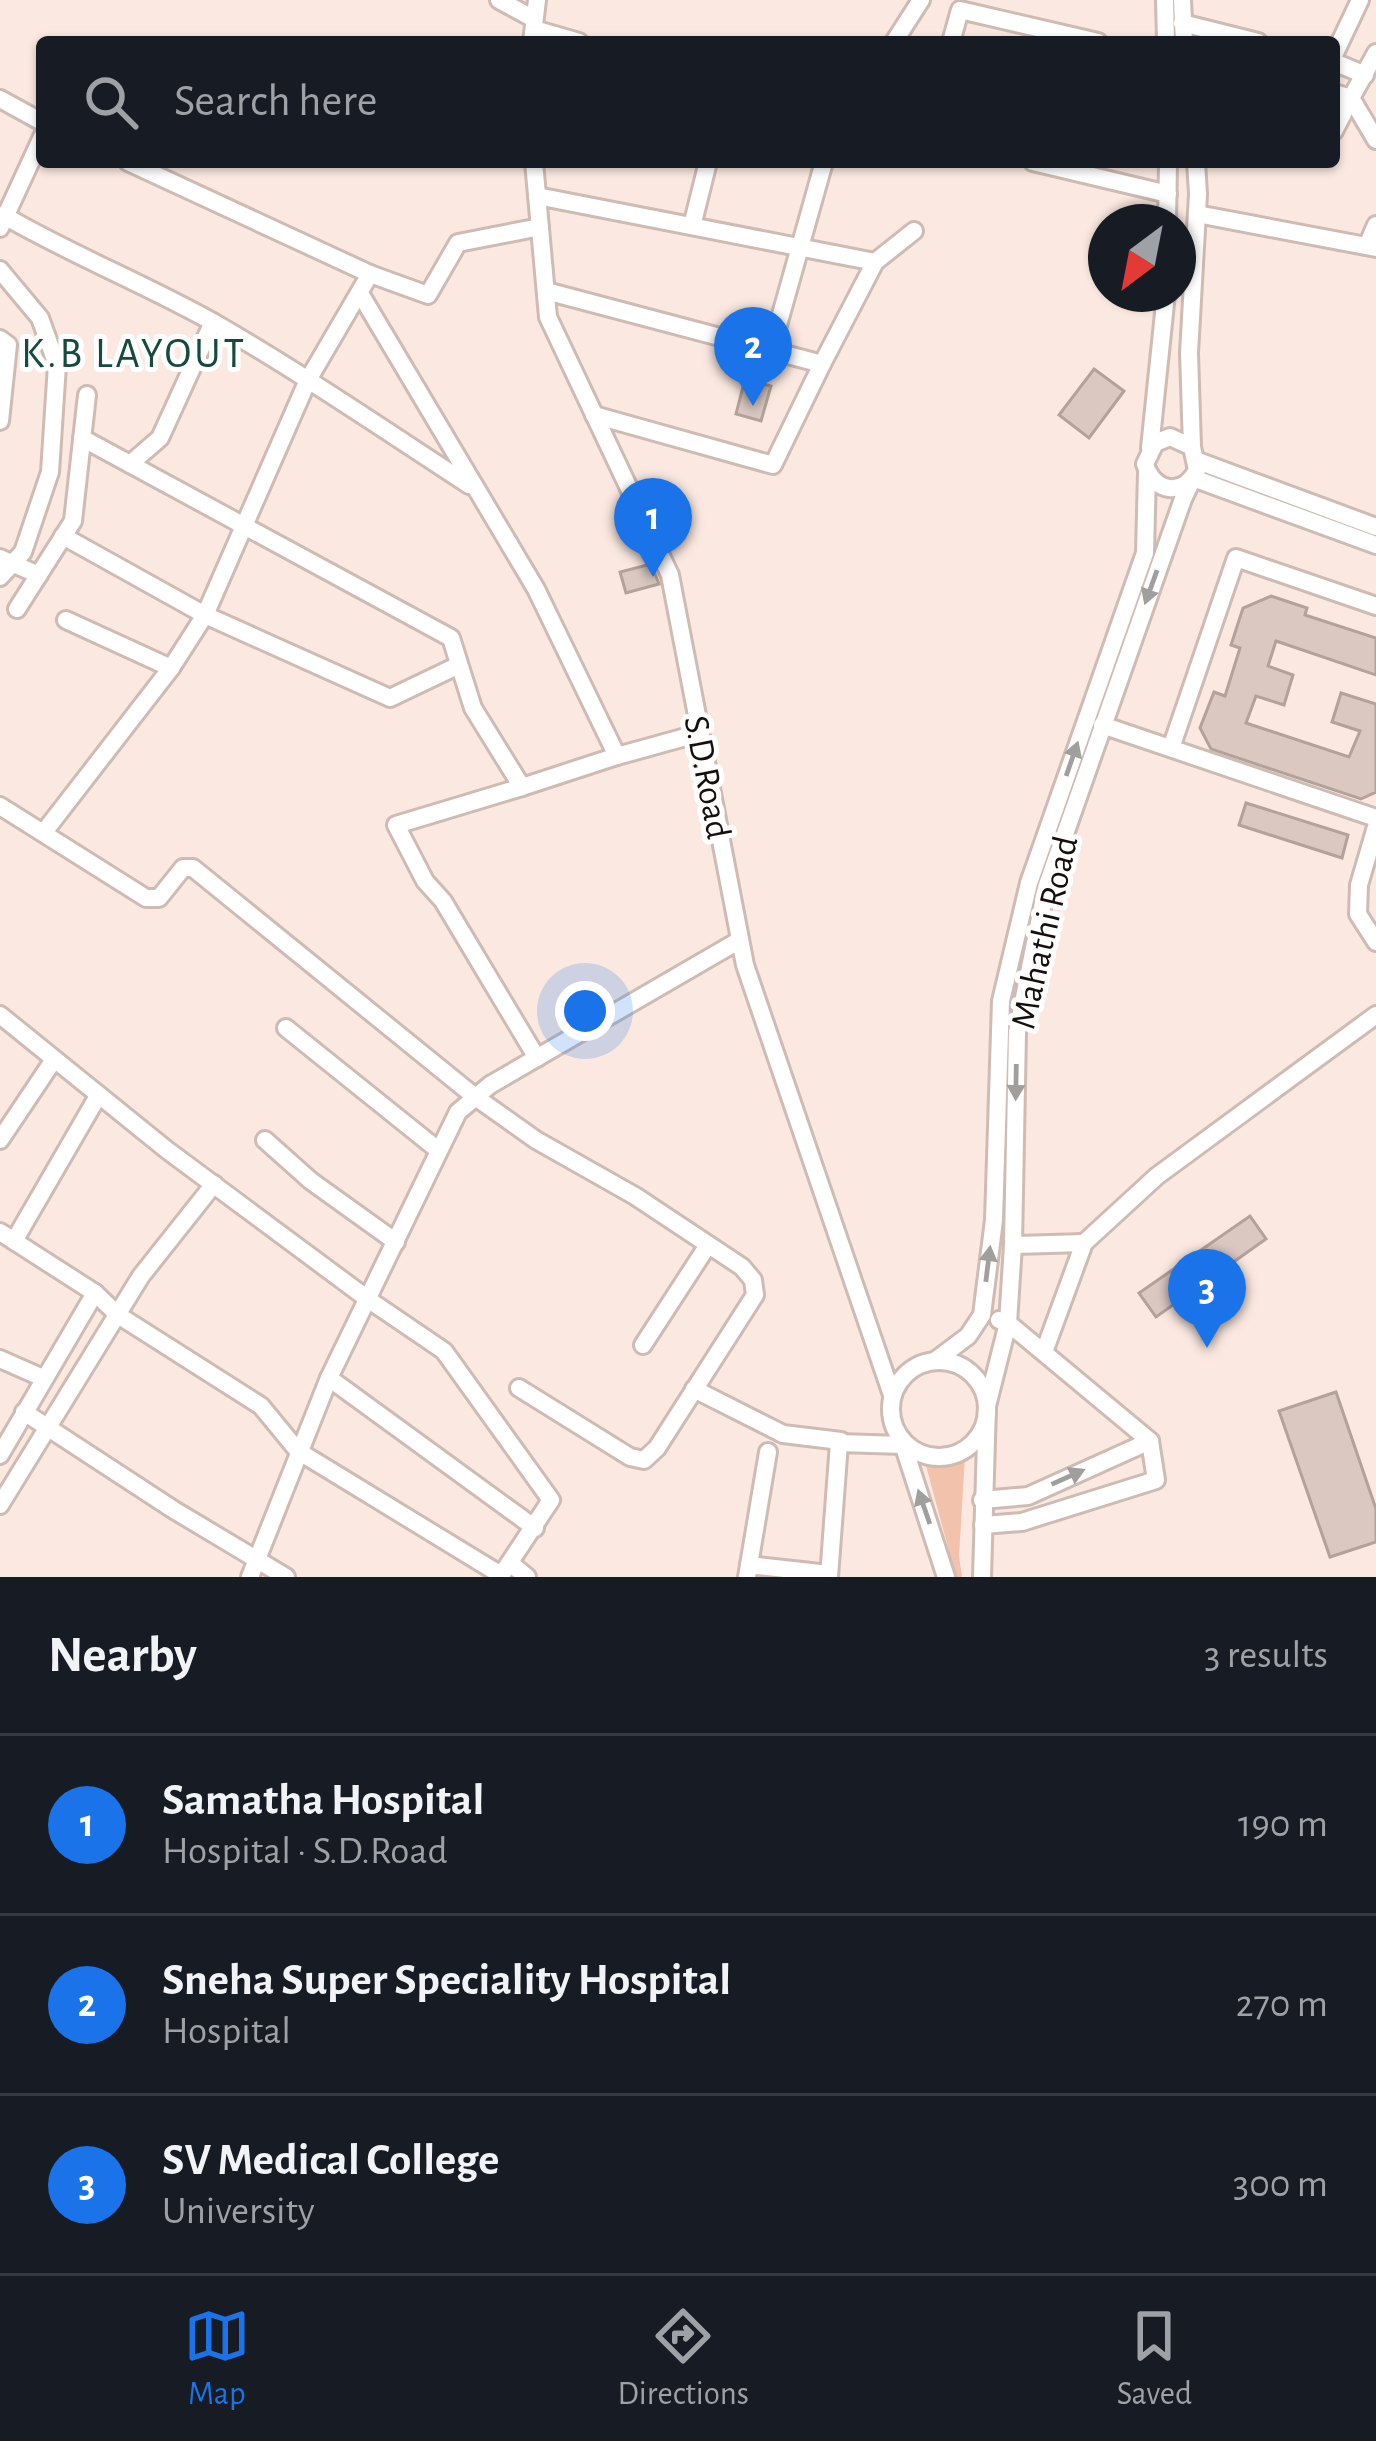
<!DOCTYPE html>
<meta charset="utf-8">
<style>
:root{--surface:#171b24;--page:#20242c;--text:#f1f3f6;--muted:#9ea1a6;--line:#363941;--accent:#1a73e8}
body{margin:0;font-family:"Alegreya Sans",sans-serif;background:var(--page);color:var(--text)}
.compass{position:absolute;left:1088px;top:204px;width:108px;height:108px;border-radius:50%;background:var(--surface);box-shadow:0 3px 9px #0004;rotate:212deg}
.you{position:absolute;left:585px;top:1011px;width:42px;height:42px;margin:-30px;border:9px solid #fff;border-radius:50%;background:#1a73e8;box-shadow:0 0 0 18px #1a73e833}
.badge{display:grid;place-items:center;width:78px;height:78px;border-radius:50%;background:var(--accent);color:#fff;font-size:39px;font-weight:700}
.pin{position:absolute;translate:-50% -99px;filter:drop-shadow(0 3px 6px #0008)}
.pin::after{content:'';position:absolute;top:63px;width:42px;height:36px;background:inherit;clip-path:polygon(0 0,100% 0,50% 100%)}
.list{margin:0;padding:0;list-style:none}
h2{display:flex;justify-content:space-between;align-items:center;height:156px;margin:0;padding:0 48px;font-size:51px}
h2 small{font-size:39px;font-weight:400;color:var(--muted)}
.list li{display:grid;grid-template-columns:78px 1fr auto;gap:36px;align-items:center;box-sizing:border-box;height:180px;padding:0 48px;border-top:3px solid var(--line)}
.list b{display:block;font-size:45px;white-space:nowrap}
.list p{margin:0;font-size:39px;white-space:nowrap;color:var(--muted)}
.list em{font-size:39px;font-style:normal;color:var(--muted)}
.icon{flex:none;width:66px;height:66px;fill:none;stroke:currentColor;stroke-width:2;stroke-linecap:round;stroke-linejoin:round}
.map{position:relative;flex:none;width:1376px;height:1577px;overflow:hidden}
.search{position:absolute;background:var(--surface);box-shadow:0 3px 9px #0004;left:36px;right:36px;top:36px;height:132px;display:flex;align-items:center;gap:30px;box-sizing:border-box;padding:0 42px;border-radius:12px;color:var(--muted);font-size:45px}
.sheet{height:696px;background:var(--surface)}
nav{display:flex;justify-content:space-around;align-items:center;box-sizing:border-box;height:168px;border-top:3px solid var(--line);background:var(--surface);font-size:33px;color:var(--muted)}
nav a{display:grid;justify-items:center;gap:6px}
nav .on{color:var(--accent)}
.map>svg:first-child{display:block}
</style>
<div class="map">
<svg width="1376" height="1577" viewBox="0 0 1376 1577">
<rect width="100%" height="100%" fill="#fbe9e1"/>
<!-- green -->
<path fill="#f2c2ad" d="M965,1457l-6,99 3,21h-6l-31,-115z"/>
<!-- building -->
<g fill="#dac8c1" stroke="#b3a29b" stroke-width="3">
<path d="M1094,369l30,22 -35,47 -30,-23z"/>
<path d="M745,379l26,7 -10,35 -25,-7z"/>
<path d="M651,564l8,20 -33,9 -6,-21z"/>
<path d="M1271,596l36,12 -2,7 71,23v37l-100,-34 -8,25 25,9 -9,30 -28,-9 -10,27 103,34 11,-26 -28,-9 9,-29 35,11v88l-15,7 -150,-50 -11,-21 14,-36 11,4 15,-48 -9,-3 12,-37z"/>
<path d="M1246,803l102,32 -6,23 -103,-33z"/>
<path d="M1250,1216l16,23 -110,78 -17,-24z"/>
<path d="M1336,1392l40,117v33l-46,15 -51,-146z"/>
</g>
<g fill="none" stroke-linecap="round" stroke-linejoin="round">
<!-- minor casing -->
<g stroke="#cdbbb4" stroke-width="22">
<g id="minor">
<path d="M499,0l35,19"/>
<path d="M1165,0l1,42"/>
<path d="M1182,0l2,42"/>
<path d="M1182,23l76,19"/>
<path d="M534,29l45,13"/>
<path d="M532,42l5,-42"/>
<path d="M894,42l27,-42"/>
<path d="M951,42l9,-32 138,32"/>
<path d="M1334,55l26,-55"/>
<path d="M1334,62l31,13"/>
<path d="M1334,93l17,5 25,-45"/>
<path d="M1351,98l25,42"/>
<path d="M0,99l42,23"/>
<path d="M1334,131l17,-33"/>
<path d="M128,162l242,112 58,21 30,-52 82,-16"/>
<path d="M534,162l14,155 122,258 75,390 147,430"/>
<path d="M1033,162l135,32"/>
<path d="M537,196l338,66"/>
<path d="M1197,214l179,34"/>
<path d="M3,215c70,41 145,70 215,110 86,50 168,106 251,160"/>
<path d="M1167,222l1,-60"/>
<path d="M692,226l16,-64"/>
<path d="M0,228l42,-91"/>
<path d="M1367,246l9,-21"/>
<path d="M0,270l40,48 17,47 -7,107 -27,80 -23,25"/>
<path d="M546,291l276,73 53,-102 39,-31"/>
<path d="M361,295l175,294 81,167 83,-23"/>
<path d="M0,339l8,6 -8,76"/>
<path d="M771,350l53,-188"/>
<path d="M594,415l179,50 49,-101"/>
<path d="M82,438l369,200 22,70 49,79 95,-31"/>
<path d="M1192,447l-22,-10 -15,6 -10,21c9,29 38,33 52,6l-5,-23 -3,-94 9,-159 -2,-32"/>
<path d="M1150,448l16,-154"/>
<path d="M1198,461l178,66"/>
<path d="M130,464l30,-26 53,-116"/>
<path d="M63,536l142,79 185,83 69,-33"/>
<path d="M0,558l39,17"/>
<path d="M17,609l56,-88 14,-126"/>
<path d="M171,668l34,-53 103,-235 62,-106"/>
<path d="M1102,725l274,93"/>
<path d="M1171,748l65,-190 140,48"/>
<path d="M522,787l-126,38 29,56 18,20 94,157"/>
<path d="M0,806l146,92h13l24,-30h10l281,228 62,44 99,56 107,71 11,13 2,15 -98,153 -13,12 -14,-3 -111,-69"/>
<path d="M1376,827l-17,58 -1,29 18,28"/>
<path d="M44,832l127,-164 -105,-48"/>
<path d="M0,1015l167,135 202,150 75,51 107,149 -51,77"/>
<path d="M286,1028l152,122"/>
<path d="M0,1140l53,-79"/>
<path d="M265,1140l46,41 85,61"/>
<path d="M0,1232l95,61 23,22 143,91 37,45 203,124"/>
<path d="M14,1241l84,-145"/>
<path d="M1013,1245l71,-2"/>
<path d="M643,1345l65,-100"/>
<path d="M1044,1352l40,-109 73,-67 219,-161"/>
<path d="M0,1359l43,19"/>
<path d="M936,1360l32,-24 14,-21 12,-95 7,-219 28,-118 116,-330 2,-81"/>
<circle cx="939" cy="1409" r="48"/>
<path d="M329,1378l206,150"/>
<path d="M694,1389l89,45 58,7"/>
<path d="M24,1412l150,98 112,67"/>
<path d="M902,1441l44,136"/>
<path d="M0,1455l95,-162"/>
<path d="M982,1500l46,-4 122,-55"/>
<path d="M0,1505l141,-229 73,-92"/>
<path d="M983,1525l39,-3 134,-42 -6,-39 -142,-118 -9,-3"/>
<path d="M510,1563l17,14"/>
<path d="M749,1565l80,9"/>
<path d="M250,1577l79,-199 129,-266 32,-27 250,-145"/>
<path d="M747,1577l21,-125"/>
<path d="M829,1577l10,-134 64,2"/>
<path d="M982,1577l5,-171 21,-83 5,-78 4,-213 29,-144 137,-389 10,-21 183,67"/>
</g>
</g>
<!-- minor -->
<use href="#minor" stroke="#fff" stroke-width="16"/>
</g>
<!-- one-way arrows -->
<defs><path id="oneway-solid" d="M-6-.8H1V-3.2L6.5 0L1 3.2V.8H-6Z" transform="scale(3)"/></defs>
<g fill="#a19f9e">
<use href="#oneway-solid" transform="translate(1151 587) rotate(110)"/>
<use href="#oneway-solid" transform="translate(1072 759) rotate(-71)"/>
<use href="#oneway-solid" transform="translate(1016 1082) rotate(91)"/>
<use href="#oneway-solid" transform="translate(988 1264) rotate(-83)"/>
<use href="#oneway-solid" transform="translate(1068 1477) rotate(-24)"/>
<use href="#oneway-solid" transform="translate(924 1507) rotate(-109)"/>
</g>
<g text-anchor="middle" stroke-width="10" stroke-linejoin="round" paint-order="stroke">
<!-- street labels -->
<g font-size="36" fill="#150f0d" stroke="#fff">
<text transform="translate(709 777) rotate(79)" y="13">S.D.Road</text>
<text transform="translate(1043 932) rotate(-77)" y="13">Mahathi Road</text>
</g>
<!-- quarter labels -->
<g font-size="42" letter-spacing="3" fill="#154a3d" stroke="#fff">
<text x="134" y="367">K.B LAYOUT</text>
</g>
</g>
</svg>
<svg class="compass" viewBox="-18 -18 36 36"><path d="M0-13l5 13h-10z" fill="#e53935"/><path d="M0 13l5-13h-10z" fill="#9ea1a6"/></svg>
<div class="you"></div>
<div class="pin badge" style="left:653px;top:577px">1</div>
<div class="pin badge" style="left:753px;top:406px">2</div>
<div class="pin badge" style="left:1207px;top:1348px">3</div>
<div class="search"><svg class="icon" aria-label="search" viewBox="0 0 24 24"><circle cx="10" cy="10" r="6"/><path d="M15 15l6 6"/></svg>Search here</div>
</div>
<section class="sheet">
<h2>Nearby<small>3 results</small></h2>
<ul class="list">
<li><span class="badge">1</span><div><b>Samatha Hospital</b><p>Hospital · S.D.Road</p></div><em>190 m</em></li>
<li><span class="badge">2</span><div><b>Sneha Super Speciality Hospital</b><p>Hospital</p></div><em>270 m</em></li>
<li><span class="badge">3</span><div><b>SV Medical College</b><p>University</p></div><em>300 m</em></li>
</ul>
</section>
<nav>
<a class="on"><svg class="icon" aria-label="map" viewBox="0 0 24 24"><path d="M3 6l6-2 6 2 6-2v14l-6 2-6-2-6 2zM9 4v14M15 6v14"/></svg>Map</a>
<a><svg class="icon" aria-label="directions" viewBox="0 0 24 24"><path d="M12 3l9 9-9 9-9-9zM9 14v-3h6M13 9l2 2-2 2"/></svg>Directions</a>
<a><svg class="icon" aria-label="saved" viewBox="0 0 24 24"><path d="M7 4h10v16l-5-4-5 4z"/></svg>Saved</a>
</nav>
